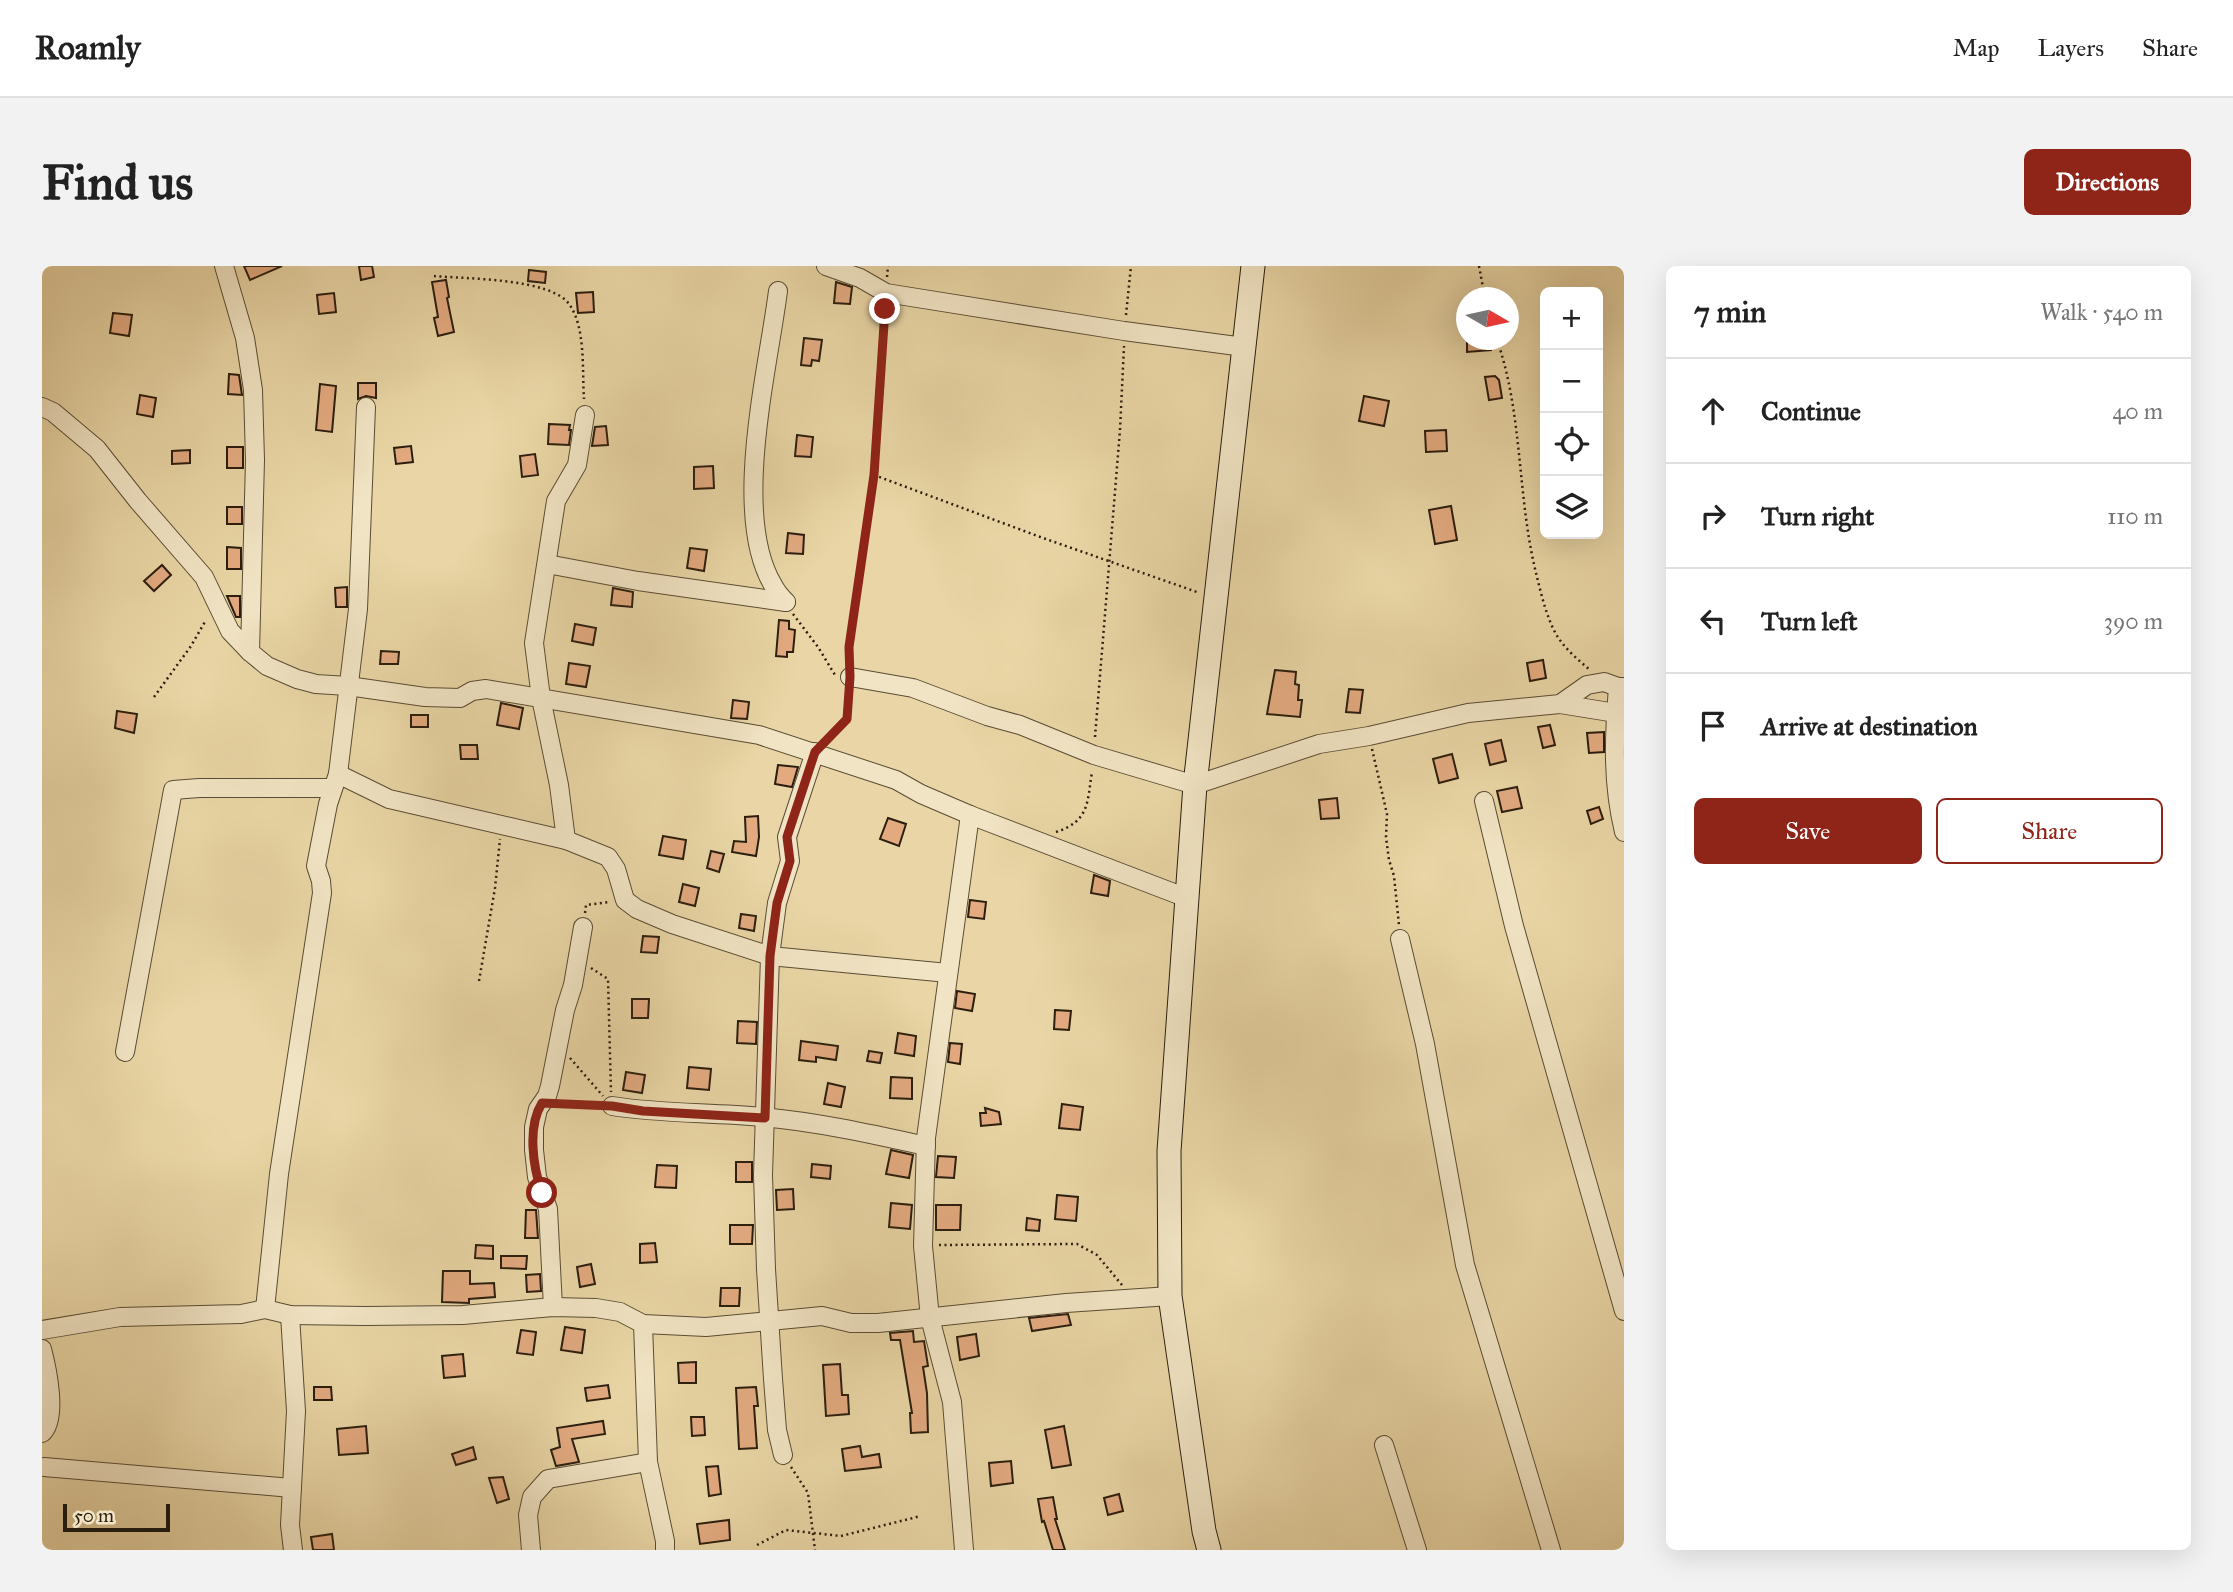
<!DOCTYPE html>
<meta charset="utf-8">
<style>
:root{--surface:#fff;--page:#f2f2f2;--text:#222;--muted:#767676;--line:#e0e0e0;--accent:#8f2418}
body{margin:0;font-family:"IM FELL Great Primer",serif;background:var(--page);color:var(--text)}
.controls{position:absolute;right:21px;top:21px;display:grid;overflow:hidden;border-radius:10px;box-shadow:0 7px 28px #0002}
.controls button{width:63px;height:63px;display:grid;place-items:center;padding:0;border:0;border-bottom:2px solid var(--line);background:var(--surface);color:var(--text);font:35px sans-serif}
.compass{position:absolute;left:1414px;top:21px;width:63px;height:63px;border-radius:50%;background:var(--surface);box-shadow:0 7px 28px #0002;rotate:99deg}
.scale{position:absolute;left:21px;bottom:18px;width:107px;box-sizing:border-box;padding-left:7px;border:4px solid #2b1e0f;border-top:0;font-size:19px;line-height:24px;white-space:nowrap;color:#2b1e0f;-webkit-text-stroke:5px #f1e4c4;paint-order:stroke}
.stop{position:absolute;width:21px;height:21px;margin:-16px;border:5px solid #8f2418;border-radius:50%;background:#fff}
.stop.end{background:#8f2418;border-color:#fff;box-shadow:0 2px 7px #0008}
.list{margin:0;padding:0;list-style:none}
h2{display:flex;justify-content:space-between;align-items:center;height:91px;margin:0;padding:0 28px;font-size:30px}
h2 small{font-size:23px;font-weight:400;color:var(--muted)}
.list li{display:grid;grid-template-columns:46px 1fr auto;gap:21px;align-items:center;box-sizing:border-box;height:105px;padding:0 28px;border-top:2px solid var(--line)}
.list b{display:block;font-size:26px;white-space:nowrap}
.list em{font-size:23px;font-style:normal;color:var(--muted)}
.actions{display:flex;gap:14px;padding:21px 28px}
.actions a{flex:1;padding:16px 0;border:2px solid var(--accent);border-radius:10px;text-align:center;font-size:24px;color:var(--accent)}
.actions .main{background:var(--accent);color:#fff}
.icon{flex:none;width:38px;height:38px;fill:none;stroke:currentColor;stroke-width:2;stroke-linecap:round;stroke-linejoin:round}
.map{position:relative;flex:none;width:1582px;height:1284px;overflow:hidden;border-radius:10px}
header{display:flex;align-items:center;gap:42px;box-sizing:border-box;height:98px;padding:0 35px;background:var(--surface);border-bottom:2px solid var(--line)}
header strong{font-size:33px}
nav{display:flex;gap:38px;margin-inline-start:auto;font-size:24px}
.intro{display:flex;align-items:center;justify-content:space-between;box-sizing:border-box;height:168px;padding:0 42px}
h1{margin:0;font-size:49px}
.button{padding:18px 32px;border-radius:10px;background:var(--accent);color:#fff;font-size:24px;font-weight:700}
main{display:flex;gap:42px;padding:0 42px}
aside{flex:1;background:var(--surface);border-radius:10px;box-shadow:0 7px 28px #0002}
.map>svg:first-child{display:block}
</style>
<header>
<strong>Roamly</strong>
<nav><a>Map</a><a>Layers</a><a>Share</a></nav>
</header>
<div class="intro"><h1>Find us</h1><a class="button">Directions</a></div>
<main>
<div class="map">
<svg width="1582" height="1284" viewBox="0 0 1582 1284">
<rect width="100%" height="100%" fill="#e9d5a5"/>
<filter id="stains"><feTurbulence type="fractalNoise" baseFrequency=".00286" numOctaves="4"/><feColorMatrix values="0 0 0 0 .2 0 0 0 0 .09 0 0 0 0 .02 0 0 0 .5 -.17"/></filter>
<radialGradient id="worn" r=".72"><stop offset=".6" stop-color="#630" stop-opacity="0"/><stop offset="1" stop-color="#630" stop-opacity=".3"/></radialGradient>
<!-- building -->
<g fill="#e3aa80" stroke="#2b1e0f" stroke-width="2">
<path d="M202,0h38l-32,14z"/>
<path d="M317,0h13l2,11 -13,3z"/>
<path d="M487,4l17,2 -1,11 -17,-2z"/>
<path d="M404,14l3,17 -2,1 7,34 -16,4 -4,-18 4,-1 -6,-35z"/>
<path d="M794,16l16,5 -2,17 -16,-1z"/>
<path d="M551,26l1,20 -16,1 -2,-20z"/>
<path d="M292,27l2,19 -17,2 -2,-19z"/>
<path d="M71,47l19,2 -3,21 -19,-3z"/>
<path d="M762,72l18,2 -3,21 -7,-1 -1,6 -10,-1z"/>
<path d="M1425,74h23l1,10 -24,2z"/>
<path d="M187,108l10,1 3,20 -14,-1z"/>
<path d="M1453,110l4,4 3,18 -13,2 -4,-23z"/>
<path d="M316,117h18v15l-10,-2 -8,3z"/>
<path d="M278,118l16,2 -4,46 -16,-2z"/>
<path d="M98,129l16,3 -3,19 -16,-3z"/>
<path d="M1322,130l25,5 -5,25 -25,-5z"/>
<path d="M507,158l21,1 -1,5h2l-2,15 -21,-1z"/>
<path d="M564,160l2,19 -16,1 3,-19z"/>
<path d="M1404,164l1,21 -21,1 -1,-21z"/>
<path d="M755,169l16,2 -2,20 -16,-1z"/>
<path d="M369,180l2,16 -17,2 -2,-16z"/>
<rect x="185" y="181" width="16" height="21"/>
<path d="M148,184v13l-18,1v-13z"/>
<path d="M493,188l3,21 -16,2 -2,-21z"/>
<path d="M671,200l1,22 -20,1v-22z"/>
<path d="M1409,240l6,34 -22,4 -6,-34z"/>
<rect x="185" y="241" width="15" height="17"/>
<path d="M746,267l16,2 -1,19 -17,-1z"/>
<path d="M185,281l14,1v21h-14z"/>
<path d="M648,282l17,2 -3,21 -17,-3z"/>
<path d="M120,299l9,10 -17,16 -10,-10z"/>
<path d="M305,321v20h-11l-1,-19z"/>
<path d="M571,322l20,4 -1,15 -21,-2z"/>
<path d="M185,330h13v21h-4z"/>
<path d="M737,354l10,1v8l6,1 -2,22h-6v5l-11,-1z"/>
<path d="M533,358l21,4 -3,17 -21,-4z"/>
<path d="M339,385l18,1 -1,12h-18z"/>
<path d="M1501,394l3,18 -16,3 -3,-18z"/>
<path d="M527,397l21,3 -4,21 -20,-3z"/>
<path d="M1233,404l21,2 -1,12 4,1 -1,15h4l-2,17 -33,-3z"/>
<path d="M1307,423l14,1 -3,23 -14,-1z"/>
<path d="M691,434l16,2 -2,17 -16,-1z"/>
<path d="M459,437l22,5 -4,21 -22,-4z"/>
<path d="M75,445l20,3 -3,19 -19,-5z"/>
<rect x="369" y="449" width="17" height="12"/>
<path d="M1508,459l5,20 -12,3 -5,-21z"/>
<path d="M1562,466v20l-15,1 -2,-20z"/>
<path d="M1459,474l5,21 -16,4 -5,-21z"/>
<path d="M418,479h17l1,14h-17z"/>
<path d="M1410,488l6,24 -19,5 -6,-24z"/>
<path d="M736,499l20,2 -6,20 -17,-3z"/>
<path d="M1475,521l5,21 -20,4 -5,-21z"/>
<path d="M1295,532l2,20 -18,1 -2,-19z"/>
<path d="M1557,541l4,12 -12,5 -4,-13z"/>
<path d="M716,550l1,21 -3,19 -24,-4 2,-11 12,1 -1,-25z"/>
<path d="M846,552l18,6 -7,22 -19,-7z"/>
<path d="M621,570l23,4 -3,19 -24,-4z"/>
<path d="M669,585l13,3 -5,18 -12,-4z"/>
<path d="M1052,609l16,6 -2,15 -17,-3z"/>
<path d="M641,618l16,4 -4,18 -16,-4z"/>
<path d="M928,634l16,2 -2,17 -16,-2z"/>
<path d="M699,648l15,2 -2,15 -15,-3z"/>
<path d="M601,670l16,1 -2,16 -16,-1z"/>
<path d="M915,725l18,3 -3,17 -17,-3z"/>
<path d="M590,733h17l-1,19h-16z"/>
<path d="M1013,744l16,1 -2,19 -15,-1z"/>
<path d="M696,755l19,1 -1,22 -19,-1z"/>
<path d="M856,767l18,3 -2,20 -19,-3z"/>
<path d="M759,775l37,5 -2,14 -20,-3v5l-17,-2z"/>
<path d="M908,777l12,1 -2,20 -12,-2z"/>
<path d="M827,785l13,2 -2,10 -13,-2z"/>
<path d="M647,801l22,2 -2,21 -22,-2z"/>
<path d="M584,806l19,3 -3,18 -19,-3z"/>
<path d="M849,811l21,1v21l-22,-1z"/>
<path d="M786,817l17,4 -4,20 -17,-3z"/>
<path d="M1020,838l21,3 -3,23 -21,-2z"/>
<path d="M943,842l14,4 2,12 -20,2 -1,-13h6z"/>
<path d="M849,884l22,5 -4,23 -23,-4z"/>
<path d="M896,890l18,1 -2,21 -18,-1z"/>
<rect x="694" y="896" width="16" height="20"/>
<path d="M770,898l19,2 -1,13 -19,-2z"/>
<path d="M615,899l20,1 -1,22 -21,-1z"/>
<path d="M751,923l1,20 -17,1 -1,-20z"/>
<path d="M1015,929l21,2 -2,24 -21,-2z"/>
<path d="M849,937l21,2 -2,24 -21,-2z"/>
<path d="M894,939h25l-1,25h-24z"/>
<path d="M484,944h10l2,28h-13z"/>
<path d="M985,952l13,2 -1,11 -13,-1z"/>
<path d="M688,959h23l-1,19h-22z"/>
<path d="M613,977l2,19 -17,1v-19z"/>
<path d="M434,979l17,1v13l-18,-1z"/>
<path d="M459,990h26l-1,13 -25,-1z"/>
<path d="M549,998l4,20 -15,3 -3,-20z"/>
<path d="M401,1005h27v13l24,-1 1,14 -26,2v4l-27,-1z"/>
<path d="M498,1008l1,17 -14,1 -1,-17z"/>
<path d="M679,1022h19l-1,18h-19z"/>
<path d="M1026,1048l3,11 -39,6 -3,-13z"/>
<path d="M523,1061l20,3 -3,23 -21,-3z"/>
<path d="M479,1064l15,2 -3,23 -16,-2z"/>
<path d="M871,1065l1,11 10,-1 4,25 -5,1 4,26 1,39 -17,1 -1,-20h2l-12,-73h-9l-1,-7z"/>
<path d="M934,1068l3,22 -19,4 -3,-23z"/>
<path d="M421,1088l2,22 -21,2 -2,-22z"/>
<path d="M654,1096v21h-17l-1,-20z"/>
<path d="M798,1098l2,31h6l1,19 -23,2 -3,-51z"/>
<path d="M566,1119l2,13 -23,3 -2,-13z"/>
<path d="M272,1121h17l1,13h-18z"/>
<path d="M714,1121l2,19h-4l3,42 -18,1 -3,-61z"/>
<path d="M649,1151h13l1,18 -13,1z"/>
<path d="M561,1155l2,13 -33,5 7,23 -23,4 -5,-16 9,-3 -3,-19z"/>
<path d="M324,1160l2,27 -29,2 -2,-26z"/>
<path d="M1022,1160l7,39 -19,3 -7,-38z"/>
<path d="M818,1180l2,11 17,-3 2,13 -36,4 -3,-22z"/>
<path d="M431,1181l3,12 -20,6 -4,-11z"/>
<path d="M969,1195l2,22 -22,3 -2,-23z"/>
<path d="M676,1200l3,28 -12,2 -3,-29z"/>
<path d="M461,1211l6,22 -12,4 -8,-25z"/>
<path d="M1077,1228l4,17 -15,4 -4,-17z"/>
<path d="M1011,1231l4,22h-2l10,31h-12l-9,-29 -2,1 -4,-23z"/>
<path d="M687,1254l1,20 -30,4 -3,-20z"/>
<path d="M290,1268l2,16h-21l-2,-13z"/>
</g>
<g fill="none" stroke-linecap="round" stroke-linejoin="round">
<!-- minor casing -->
<g stroke="#5a4c34" stroke-width="20">
<g id="minor">
<path d="M182,0l21,72 8,52 2,70 -5,192"/>
<path d="M784,0l34,12 26,15 238,38 120,16"/>
<path d="M736,25c-10,79 -47,224 -5,294 3,6 8,12 13,17"/>
<path d="M0,141l11,5 44,37 41,52 66,76 26,54 20,21 17,14 30,13 19,5 32,2 77,11 35,1 12,-7 14,-2 273,46 137,45 25,14 49,21 217,83"/>
<path d="M505,298l91,17 148,21"/>
<path d="M808,411l63,11 74,28 33,9 74,30 101,30 124,-41 50,-8 99,-23 92,-9 27,-19 17,-3 14,5h6"/>
<path d="M1576,421c-4,51 -6,95 6,145"/>
<path d="M1518,438l56,9"/>
<path d="M296,508l51,25 177,41 42,17 8,12 9,31 12,9 35,15 98,32 178,17"/>
<path d="M1442,535l30,125 110,385"/>
<path d="M524,574l-7,-55 -18,-87 -7,-55 22,-142 21,-36 8,-50"/>
<path d="M1358,673l25,105 40,221 86,285"/>
<path d="M83,786l48,-262 26,-2h134"/>
<path d="M570,840c49,8 100,6 150,11 55,5 109,17 164,29"/>
<path d="M511,1041l-5,-98 -11,-32 -3,-27v-23l4,-18 9,-13 3,-10 15,-76 8,-25 10,-58"/>
<path d="M223,1043l14,-135 43,-281 -1,-12 -5,-15 12,-62 10,-30 20,-165 8,-202"/>
<path d="M248,1049l6,96 -6,114 3,25"/>
<path d="M601,1058l5,138 17,79v9"/>
<path d="M0,1064l78,-13 121,-3 24,-5 25,6 75,1 98,-1 90,-8 43,1 24,4 23,12 63,3 116,-11 29,7h27l188,-20 104,-7"/>
<path d="M0,1083c5,19 16,70 0,84"/>
<path d="M1342,1179l33,105"/>
<path d="M741,1189l-6,-25 -4,-51 -7,-110 -3,-94 7,-219 7,-53 13,-42 -3,-24 28,-85"/>
<path d="M2,1201l248,21"/>
<path d="M489,1284l-3,-35 4,-18 16,-18 100,-17"/>
<path d="M922,1284l-12,-148 -22,-84 -7,-72 3,-108 44,-323"/>
</g>
</g>
<!-- secondary casing -->
<g stroke="#2b1e0f" stroke-width="25">
<path id="secondary" d="M1167,1284l-5,-19 -34,-235 -1,-145 26,-366 58,-519"/>
</g>
<!-- path -->
<g stroke="#2b1e0f" stroke-width="2.5" stroke-dasharray="2 3.5" stroke-linecap="butt">
<path d="M1437,0l6,32"/>
<path d="M392,10c32,3 116,2 135,28 17,23 13,67 15,95"/>
<path d="M845,11l1,-11"/>
<path d="M1084,49l5,-49"/>
<path d="M1455,74c26,74 20,156 39,233 5,20 10,43 20,61 8,14 21,25 33,35"/>
<path d="M832,209l169,63 154,54"/>
<path d="M751,348l25,33 17,28"/>
<path d="M808,397l-1,-16 25,-172 11,-167"/>
<path d="M112,431l37,-51 15,-26"/>
<path d="M1053,471l25,-307 4,-84"/>
<path d="M784,475l21,-22 2,-25"/>
<path d="M1330,483l15,65 -1,23 3,23 5,16 5,49"/>
<path d="M1014,566c34,-11 31,-30 36,-60"/>
<path d="M543,647l1,-8 23,-3"/>
<path d="M549,702l17,11 3,113"/>
<path d="M437,715l16,-93 5,-49"/>
<path d="M528,792l33,38"/>
<path d="M517,838l39,1"/>
<path d="M897,979l138,-1 20,11 25,30"/>
<path d="M749,1201l17,26 7,57"/>
<path d="M715,1279l29,-15 55,6 80,-20"/>
</g>
<!-- minor -->
<use href="#minor" stroke="#f1e4c4" stroke-width="18"/>
<!-- secondary -->
<use href="#secondary" stroke="#f1e4c4" stroke-width="23"/>
</g>
<g fill="none" stroke-linecap="round" stroke-linejoin="round">
<!-- route -->
<path stroke="#8f2418" stroke-width="9" d="M500,927c-9,-26 -15,-66 0,-90l70,3 31,5 122,7 5,-162 7,-53 13,-42 -3,-24 28,-85 32,-33 3,-42 -1,-30 25,-172 11,-166"/>
</g>
<rect width="100%" height="100%" filter="url(#stains)"/>
<rect width="100%" height="100%" fill="url(#worn)"/>
</svg>
<div class="controls">
<button>+</button>
<button>−</button>
<button><svg class="icon" aria-label="locate" viewBox="0 0 24 24"><circle cx="12" cy="12" r="6"/><path d="M12 2v4M12 18v4M2 12h4M18 12h4"/></svg></button>
<button><svg class="icon" aria-label="layers" viewBox="0 0 24 24"><path d="M12 4l9 5-9 5-9-5zM3 14l9 5 9-5"/></svg></button>
</div>
<svg class="compass" viewBox="-18 -18 36 36"><path d="M0-13l5 13h-10z" fill="#e53935"/><path d="M0 13l5-13h-10z" fill="#767676"/></svg>
<div class="scale">50 m</div>
<div class="stop" style="left:500px;top:927px"></div>
<div class="stop end" style="left:843px;top:43px"></div>
</div>
<aside>
<h2>7 min<small>Walk · 540 m</small></h2>
<ul class="list">
<li><svg class="icon" aria-label="ahead" viewBox="0 0 24 24"><path d="M12 20V5M6 11l6-6 6 6"/></svg><div><b>Continue</b></div><em>40 m</em></li>
<li><svg class="icon" aria-label="right" viewBox="0 0 24 24"><path d="M7 20v-9h11M14 6l5 5-5 5"/></svg><div><b>Turn right</b></div><em>110 m</em></li>
<li><svg class="icon" aria-label="left" viewBox="0 0 24 24"><path d="M17 20v-9H6M10 6l-5 5 5 5"/></svg><div><b>Turn left</b></div><em>390 m</em></li>
<li><svg class="icon" aria-label="arrive" viewBox="0 0 24 24"><path d="M6 21V4h12l-3 4 3 4H6"/></svg><div><b>Arrive at destination</b></div></li>
</ul>
<div class="actions"><a class="main">Save</a><a>Share</a></div>
</aside>
</main>
